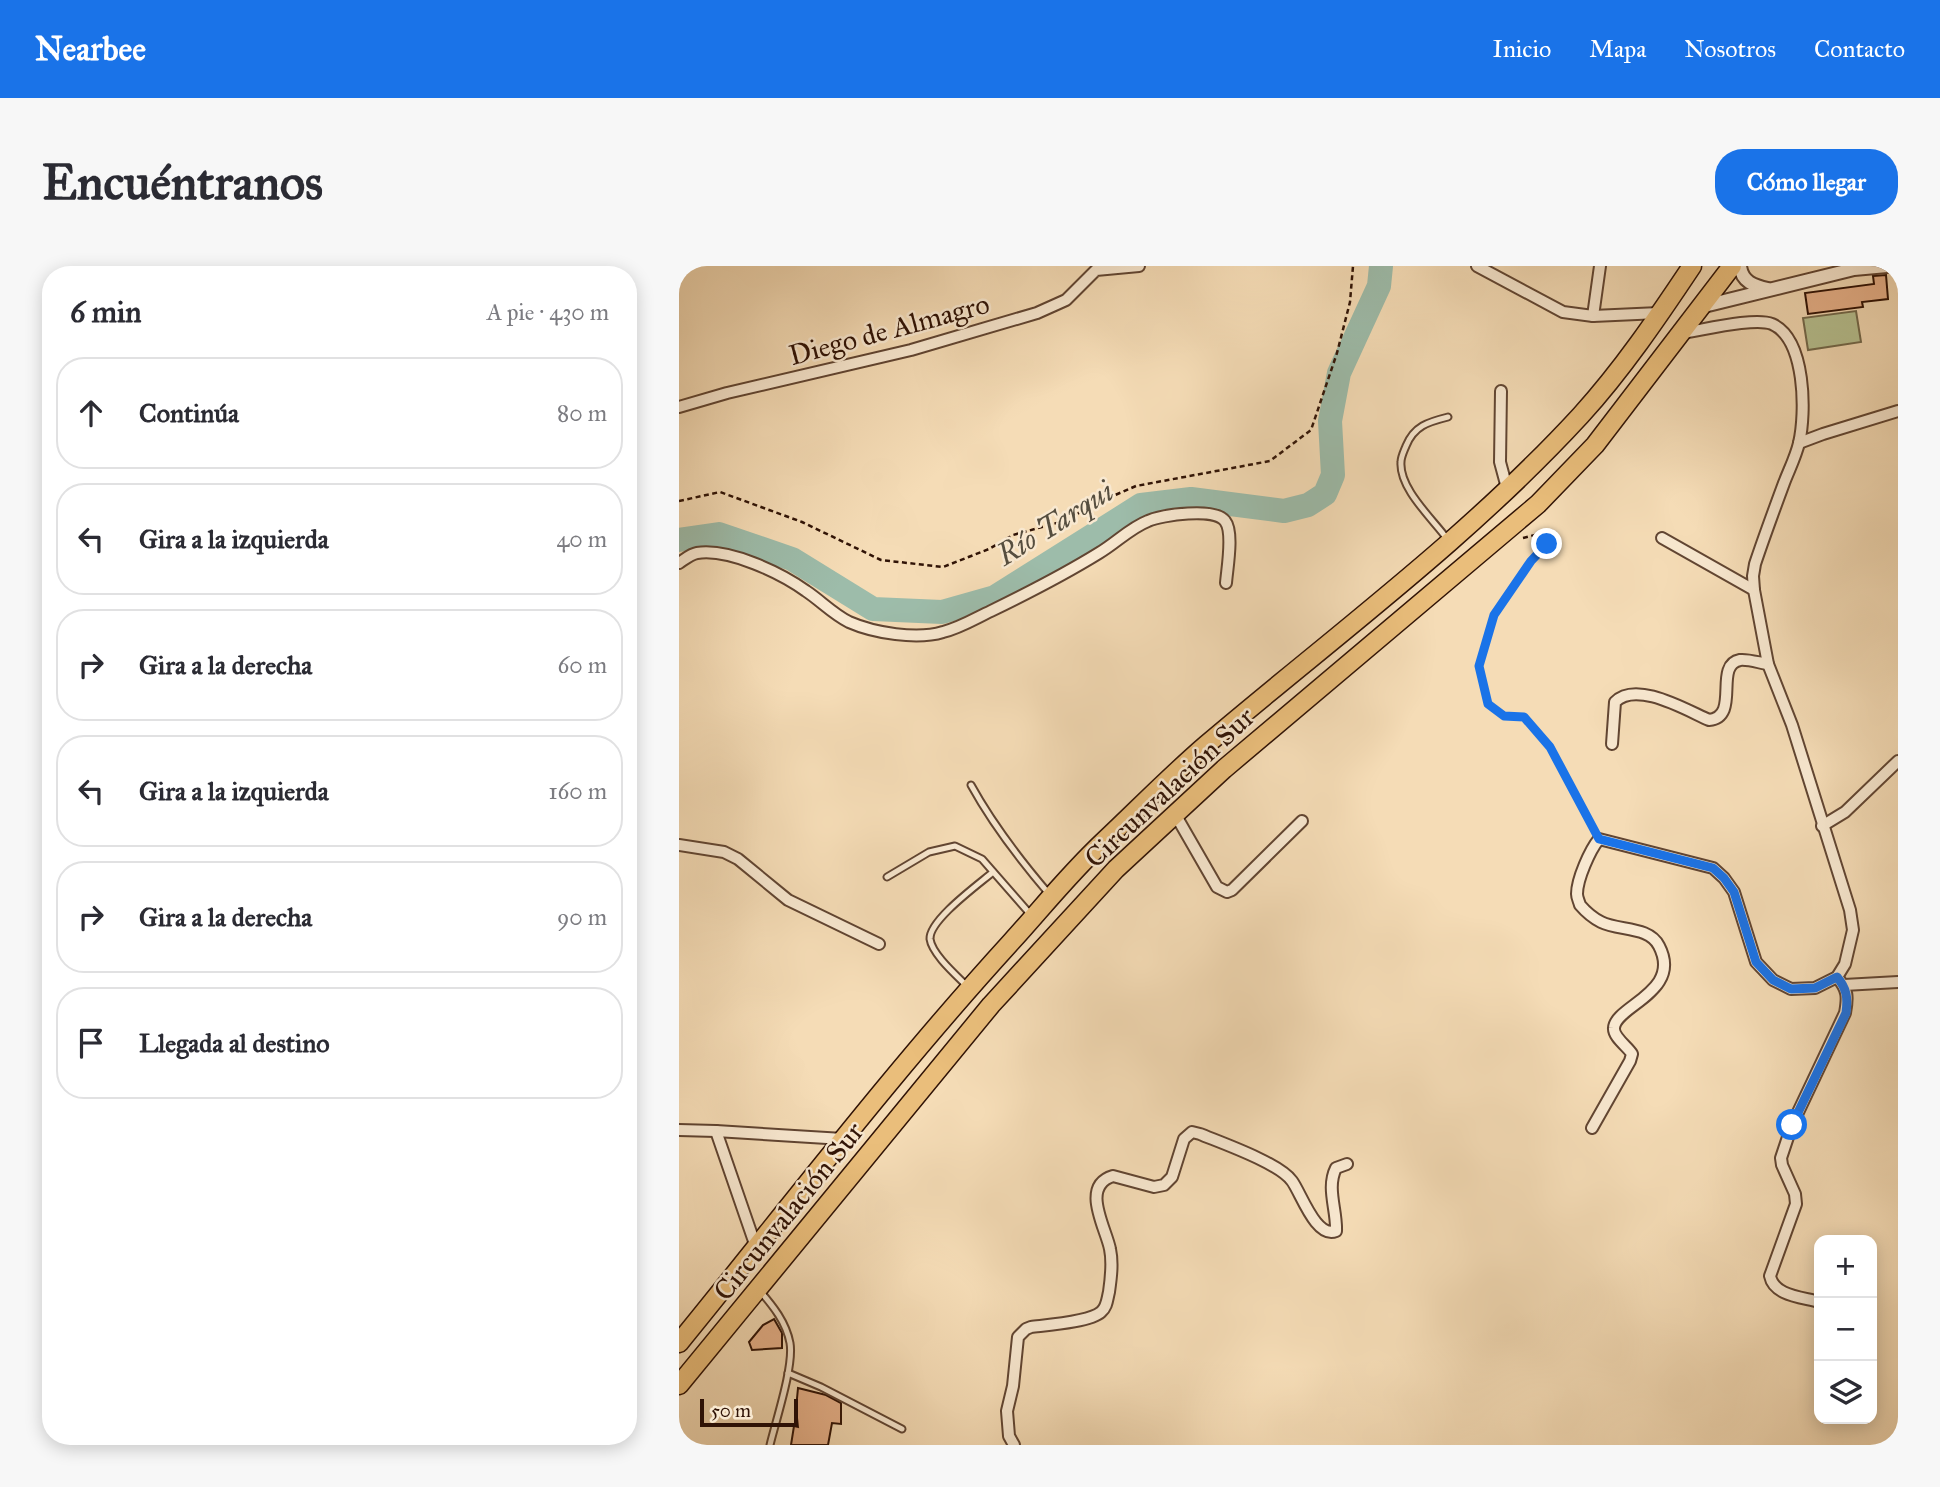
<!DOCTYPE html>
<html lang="es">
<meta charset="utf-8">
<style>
:root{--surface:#fff;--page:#f7f7f7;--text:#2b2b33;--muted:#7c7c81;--line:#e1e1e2;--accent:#1a73e8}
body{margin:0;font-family:"IM FELL Great Primer",serif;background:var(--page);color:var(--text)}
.controls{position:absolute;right:21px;bottom:21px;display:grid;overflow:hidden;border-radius:14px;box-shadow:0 4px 18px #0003}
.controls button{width:63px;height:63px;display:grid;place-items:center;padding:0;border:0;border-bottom:2px solid var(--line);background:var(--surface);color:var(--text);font:35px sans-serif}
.scale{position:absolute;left:21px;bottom:18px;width:98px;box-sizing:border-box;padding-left:7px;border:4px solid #301306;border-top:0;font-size:19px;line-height:24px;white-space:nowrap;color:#301306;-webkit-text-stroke:5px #f8e8d0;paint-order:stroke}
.stop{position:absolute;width:21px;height:21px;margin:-16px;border:5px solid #1a73e8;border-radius:50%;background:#fff}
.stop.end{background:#1a73e8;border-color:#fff;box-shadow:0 2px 7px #0008}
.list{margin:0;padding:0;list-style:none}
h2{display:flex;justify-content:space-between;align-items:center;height:91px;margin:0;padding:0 28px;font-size:30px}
h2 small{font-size:23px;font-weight:400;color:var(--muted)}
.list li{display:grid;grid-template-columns:46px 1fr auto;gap:21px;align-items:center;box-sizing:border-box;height:112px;margin:0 14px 14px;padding:0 14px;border:2px solid var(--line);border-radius:28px}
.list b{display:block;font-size:26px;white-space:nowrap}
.list em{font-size:23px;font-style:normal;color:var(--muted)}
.icon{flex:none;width:38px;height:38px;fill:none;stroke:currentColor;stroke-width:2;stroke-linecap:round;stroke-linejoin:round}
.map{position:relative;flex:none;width:1219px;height:1179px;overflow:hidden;border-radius:28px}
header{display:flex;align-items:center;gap:42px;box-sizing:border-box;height:98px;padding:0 35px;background:var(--accent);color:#fff}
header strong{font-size:33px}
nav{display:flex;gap:38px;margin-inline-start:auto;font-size:24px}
.intro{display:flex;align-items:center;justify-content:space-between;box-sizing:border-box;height:168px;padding:0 42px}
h1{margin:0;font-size:49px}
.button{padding:18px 32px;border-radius:28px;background:var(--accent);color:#fff;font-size:24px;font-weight:700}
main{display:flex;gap:42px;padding:0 42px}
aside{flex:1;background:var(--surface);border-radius:28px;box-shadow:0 4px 18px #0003}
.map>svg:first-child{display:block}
</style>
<header>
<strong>Nearbee</strong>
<nav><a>Inicio</a><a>Mapa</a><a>Nosotros</a><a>Contacto</a></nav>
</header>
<div class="intro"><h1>Encuéntranos</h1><a class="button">Cómo llegar</a></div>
<main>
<aside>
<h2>6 min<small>A pie · 430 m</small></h2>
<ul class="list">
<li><svg class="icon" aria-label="ahead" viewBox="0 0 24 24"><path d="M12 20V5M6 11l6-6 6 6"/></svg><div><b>Continúa</b></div><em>80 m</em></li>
<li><svg class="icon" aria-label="left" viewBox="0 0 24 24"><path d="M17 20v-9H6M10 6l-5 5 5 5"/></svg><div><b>Gira a la izquierda</b></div><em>40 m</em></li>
<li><svg class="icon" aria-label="right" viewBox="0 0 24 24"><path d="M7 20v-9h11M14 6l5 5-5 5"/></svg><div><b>Gira a la derecha</b></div><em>60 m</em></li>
<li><svg class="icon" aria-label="left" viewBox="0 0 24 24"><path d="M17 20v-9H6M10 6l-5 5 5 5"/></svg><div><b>Gira a la izquierda</b></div><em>160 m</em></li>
<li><svg class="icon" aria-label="right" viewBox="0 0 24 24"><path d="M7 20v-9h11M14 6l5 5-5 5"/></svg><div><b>Gira a la derecha</b></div><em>90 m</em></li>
<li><svg class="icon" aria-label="arrive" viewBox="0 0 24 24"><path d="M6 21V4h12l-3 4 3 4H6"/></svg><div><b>Llegada al destino</b></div></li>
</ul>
</aside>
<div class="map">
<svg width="1219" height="1179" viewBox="0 0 1219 1179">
<rect width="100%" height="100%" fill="#f5dcb6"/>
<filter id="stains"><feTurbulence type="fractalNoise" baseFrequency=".00286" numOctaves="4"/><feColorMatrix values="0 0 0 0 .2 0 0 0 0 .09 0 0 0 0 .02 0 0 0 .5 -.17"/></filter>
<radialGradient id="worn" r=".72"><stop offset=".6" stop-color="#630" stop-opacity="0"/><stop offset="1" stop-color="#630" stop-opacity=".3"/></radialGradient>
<!-- pitch -->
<path fill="#b7c292" stroke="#746a4c" stroke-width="2" d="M1177,45l5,31 -53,8 -5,-32z"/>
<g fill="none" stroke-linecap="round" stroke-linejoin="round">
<!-- river -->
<path stroke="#9dbcaa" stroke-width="24" d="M0,274l40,-6 73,25 81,50 69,3 53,-15 146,-92 50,-6 93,12 24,-6 17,-11 8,-19 -3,-54 9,-48 40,-87 2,-20"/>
</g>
<!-- building -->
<g fill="#e8b38c" stroke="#301306" stroke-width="2">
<path d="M1207,9l2,24 -26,3 1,5 -55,7 -3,-21 69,-9 -1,-8z"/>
<path d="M95,1053l8,14v15l-30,2 -3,-8 14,-17z"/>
<path d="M119,1122l28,7 15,8v21l-9,-1 -4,22h-37l3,-19 4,1 -2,-18z"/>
</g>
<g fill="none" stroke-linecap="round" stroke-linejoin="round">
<!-- service casing -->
<g stroke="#614532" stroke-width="9">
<g id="service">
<path d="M769,151c-20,5 -34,9 -42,29 -2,5 -5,11 -5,16 -2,27 32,57 47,78"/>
<path d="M292,519c22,40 49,75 79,110"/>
<path d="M208,611l42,-25 26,-6 27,13 49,56"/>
<path d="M288,720c-11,-11 -35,-32 -37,-47 -1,-19 49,-55 63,-67"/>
<path d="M81,1025c13,15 26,31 30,52 4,23 -14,77 -20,102"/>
<path d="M109,1107l33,14 81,42"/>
</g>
</g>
<!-- minor casing -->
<g stroke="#614532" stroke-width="14">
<g id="minor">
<path d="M798,0l86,46 30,4 66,-3"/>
<path d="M914,50l7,-50"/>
<path d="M822,125l-1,71 7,26"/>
<path d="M0,141l48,-14 184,-43 126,-37 29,-13 30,-30 43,-4"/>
<path d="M1120,177l24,-9 75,-23"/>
<path d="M983,272l92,52"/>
<path d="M0,297c6,-4 12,-9 18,-10 32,-5 84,20 109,38 15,10 27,23 43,31 25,11 68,18 94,10 17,-4 33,-14 48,-21 37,-18 74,-37 108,-58 17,-10 31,-25 49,-32 14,-6 67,-14 77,0 9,11 2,48 1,62"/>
<path d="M933,478l3,-42c21,-22 71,8 94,18 32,-3 4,-55 31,-60 8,-1 20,3 28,4"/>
<path d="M496,548l42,73 10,5 5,-2 70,-69"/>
<path d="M1143,560l23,-14 53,-51"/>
<path d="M0,579l45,7 14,7 50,41 91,44"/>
<path d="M1165,719l54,-3"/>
<path d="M913,862l38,-67 2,-7c-4,-7 -19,-17 -18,-26 1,-22 69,-36 45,-82 -10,-20 -40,-15 -58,-24 -8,-4 -15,-10 -21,-17 -1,-4 -3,-7 -3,-11 0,-15 13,-44 22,-55l114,29 11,10 10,14 22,70 17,18 18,9 24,-1 22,-11 8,-13 8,-34 -3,-20 -58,-185 -24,-61 -14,-74 -1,-14 2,-12c9,-27 19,-54 29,-81 5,-13 12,-27 15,-40 7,-30 7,-104 -27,-119 -17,-7 -69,6 -90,9"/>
<path d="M0,864l37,1 127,8"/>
<path d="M37,865l40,116"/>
<path d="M1140,1036c-17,-5 -45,-6 -49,-26l26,-72 -1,-10 -13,-29 -1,-7 11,-33 53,-112c3,-16 3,-23 -8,-36"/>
<path d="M335,1179l-5,-9 -2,-25 6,-25 5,-49 8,-8 5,-2c16,-2 59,-5 70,-15 6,-5 6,-12 8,-20 2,-14 4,-29 1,-43 -4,-21 -30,-63 3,-73l41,11 10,-2 8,-8 12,-38 8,-7 8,2c22,9 79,29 92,47 9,12 24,58 44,50 1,-21 -10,-43 0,-63l11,-4"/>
</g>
</g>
<!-- tertiary casing -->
<g stroke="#614532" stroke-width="16">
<g id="tertiary">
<path d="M1061,0c2,16 14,20 28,23"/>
<path d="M1021,41l154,-38 33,-3"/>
</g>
</g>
<!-- trunk casing -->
<g stroke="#301306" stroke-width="21">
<g id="trunk">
<path d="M0,1077c110,-135 216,-274 333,-402 30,-33 58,-68 91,-99 34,-32 67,-66 103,-97 127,-108 261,-206 375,-330 41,-45 77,-98 111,-149"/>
<path d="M0,1119l312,-380 125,-136 108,-100 314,-265 57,-59 137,-179"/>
</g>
</g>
<!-- path -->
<g stroke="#301306" stroke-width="2.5" stroke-dasharray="5 3.5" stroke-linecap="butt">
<path d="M0,235l41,-9 82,30 79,38 62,7 46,-18 24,-14 51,-14 35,-19 37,-16 134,-25 41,-31 26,-77 13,-51 3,-36"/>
<path d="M844,272l31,-8 3,7 -10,7 -16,17 -37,54 -15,51 9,38 16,12 20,1 26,30 44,83"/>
</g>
<!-- service -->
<use href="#service" stroke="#f8e8d0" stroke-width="5"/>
<!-- minor -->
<use href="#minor" stroke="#f8e8d0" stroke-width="10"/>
<!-- tertiary -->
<use href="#tertiary" stroke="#f8e8d0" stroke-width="12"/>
<!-- trunk -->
<use href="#trunk" stroke="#eabe7b" stroke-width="18"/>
</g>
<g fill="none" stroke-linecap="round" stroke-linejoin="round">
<!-- route -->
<path stroke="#1a73e8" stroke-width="9" d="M868,278l-16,17 -37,54 -15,51 9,38 16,12 20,1 26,30 49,92 114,29 11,10 10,14 22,70 17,18 18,9 24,-1 22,-11c10,12 11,21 9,36l-54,112"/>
</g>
<g text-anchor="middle" stroke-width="5" stroke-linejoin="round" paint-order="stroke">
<!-- street labels -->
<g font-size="28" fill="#301306" stroke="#f8e8d0">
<text transform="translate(210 63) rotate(-15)" y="10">Diego de Almagro</text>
<text transform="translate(490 521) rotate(-43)" y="10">Circunvalación Sur</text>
<text transform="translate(109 945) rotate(-51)" y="10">Circunvalación Sur</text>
</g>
<!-- water labels -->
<g font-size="30" font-style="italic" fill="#564e3f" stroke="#f8e8d0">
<text transform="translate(376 257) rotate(-32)" y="10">Río Tarqui</text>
</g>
</g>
<rect width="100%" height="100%" filter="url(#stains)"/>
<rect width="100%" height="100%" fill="url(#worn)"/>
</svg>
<div class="controls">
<button>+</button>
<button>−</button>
<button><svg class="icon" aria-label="layers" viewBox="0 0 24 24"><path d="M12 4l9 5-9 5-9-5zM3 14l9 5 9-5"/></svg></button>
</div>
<div class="scale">50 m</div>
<div class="stop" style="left:1113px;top:859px"></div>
<div class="stop end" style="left:868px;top:278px"></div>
</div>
</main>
